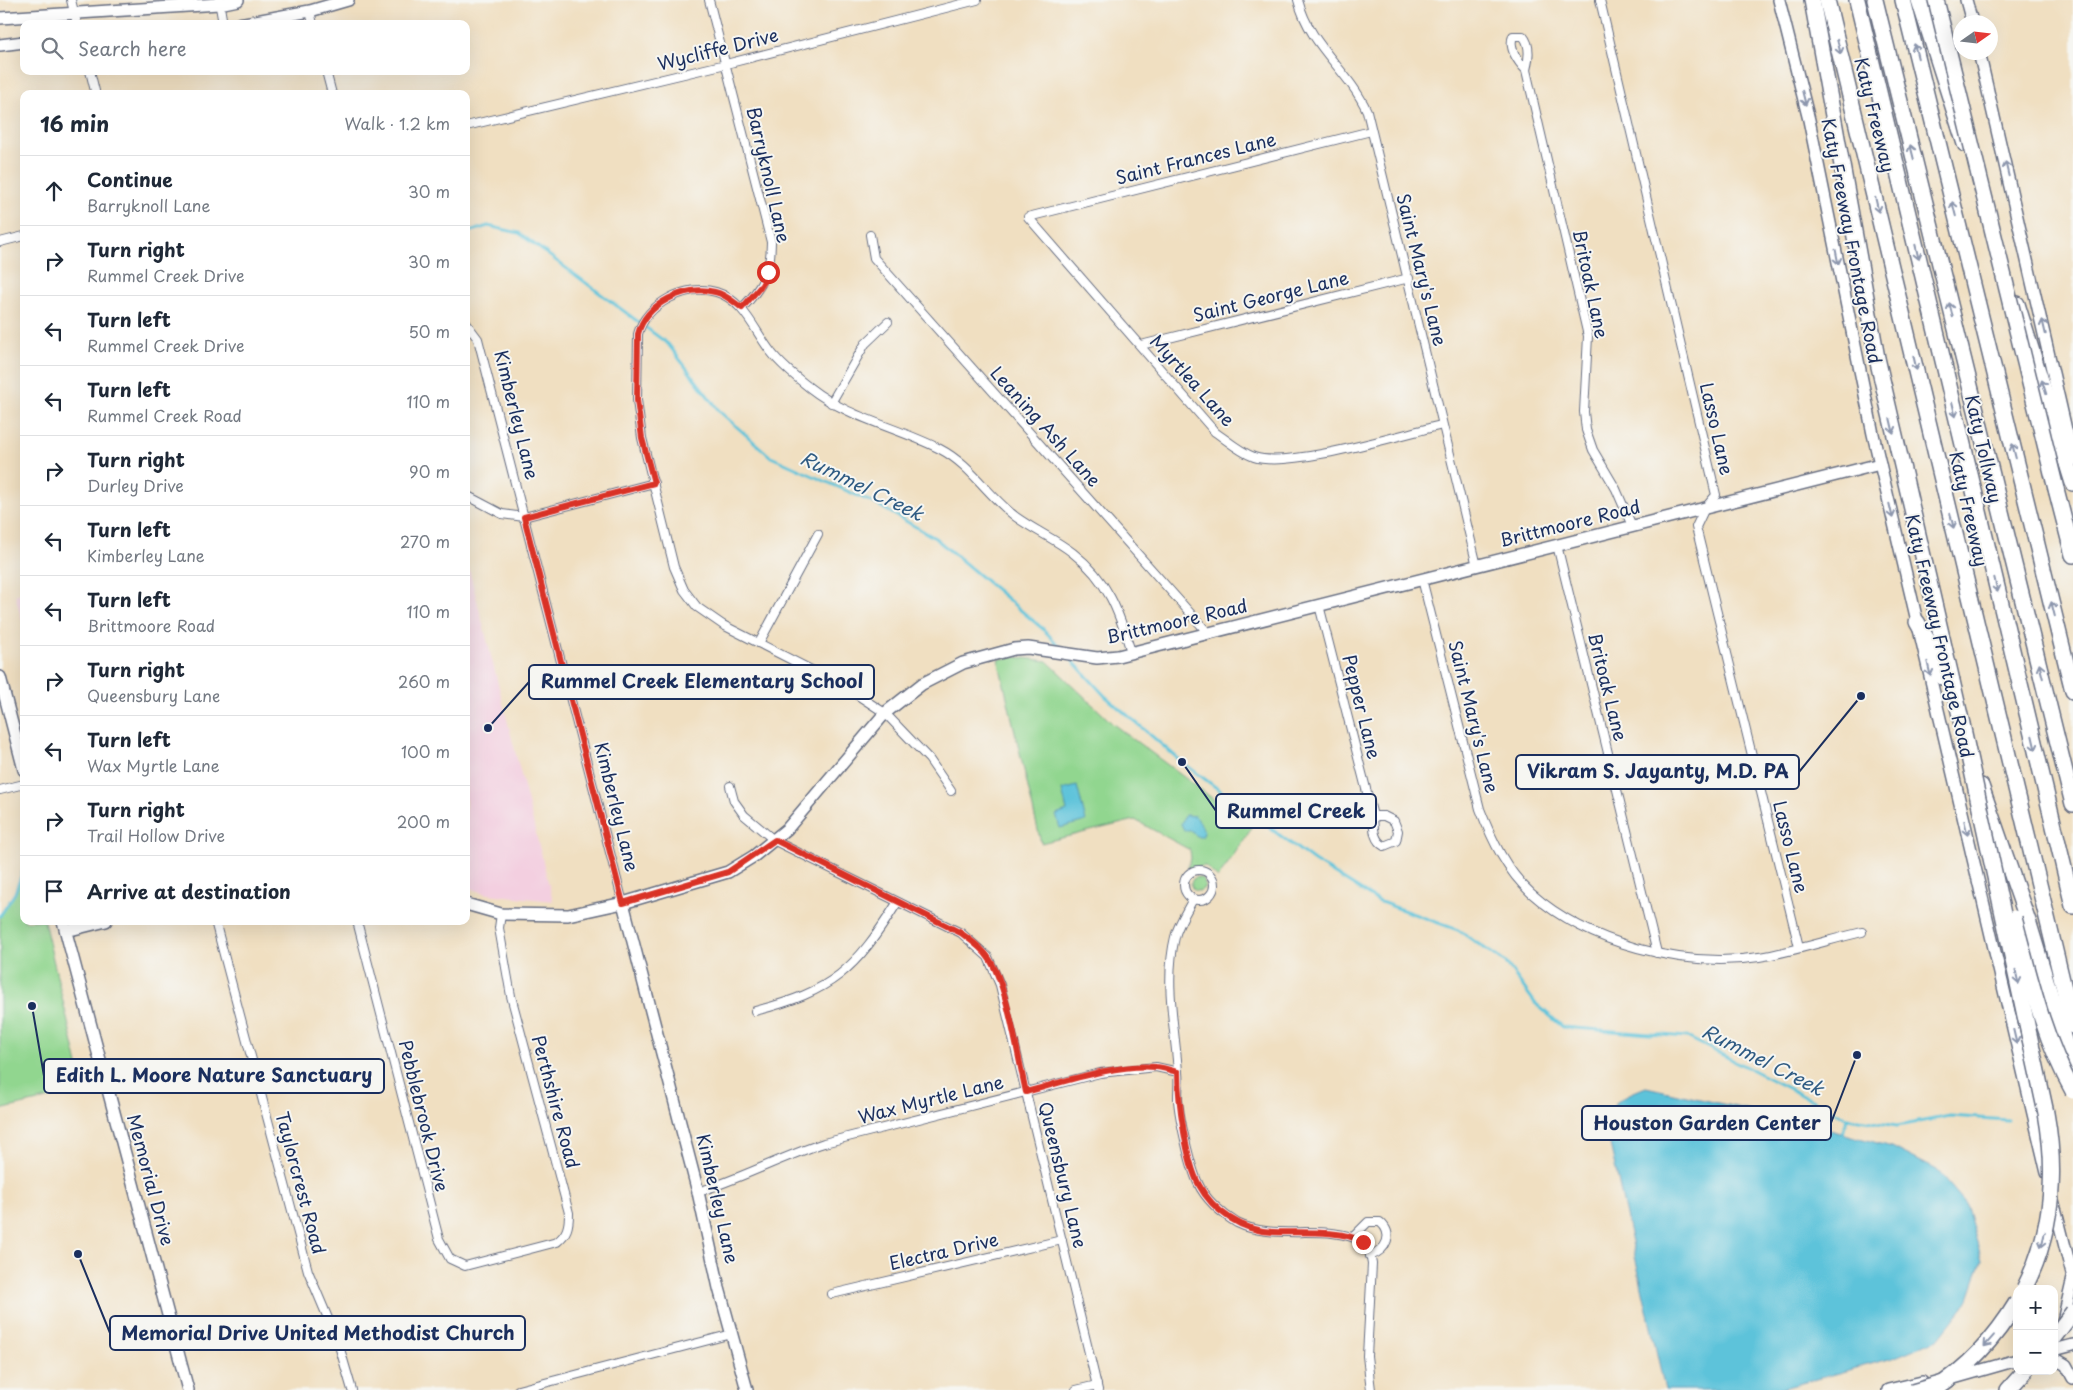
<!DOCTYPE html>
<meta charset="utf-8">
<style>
:root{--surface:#fff;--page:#f6f6f7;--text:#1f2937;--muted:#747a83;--line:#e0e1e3}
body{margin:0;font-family:"Playpen Sans",sans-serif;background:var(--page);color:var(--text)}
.controls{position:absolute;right:15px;bottom:15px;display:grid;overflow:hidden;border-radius:10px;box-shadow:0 5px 20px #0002}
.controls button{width:45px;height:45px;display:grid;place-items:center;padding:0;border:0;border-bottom:1px solid var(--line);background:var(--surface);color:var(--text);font:25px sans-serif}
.compass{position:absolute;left:1953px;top:15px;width:45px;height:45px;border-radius:50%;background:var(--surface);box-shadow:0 5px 20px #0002;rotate:76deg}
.stop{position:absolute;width:15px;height:15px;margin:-11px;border:4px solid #d93025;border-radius:50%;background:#fff}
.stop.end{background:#d93025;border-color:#fff;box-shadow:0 1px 5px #0008}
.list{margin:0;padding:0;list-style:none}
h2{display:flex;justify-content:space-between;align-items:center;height:65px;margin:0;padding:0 20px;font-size:21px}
h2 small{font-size:16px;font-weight:400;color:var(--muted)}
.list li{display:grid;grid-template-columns:32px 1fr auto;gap:15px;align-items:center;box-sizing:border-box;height:70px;padding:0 20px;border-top:1px solid var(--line)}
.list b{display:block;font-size:19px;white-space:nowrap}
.list p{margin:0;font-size:16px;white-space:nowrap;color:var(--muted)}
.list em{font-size:16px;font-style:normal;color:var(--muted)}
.icon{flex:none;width:28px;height:28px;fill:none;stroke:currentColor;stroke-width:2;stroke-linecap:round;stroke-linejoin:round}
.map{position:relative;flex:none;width:2073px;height:1390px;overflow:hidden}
.search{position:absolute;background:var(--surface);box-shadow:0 5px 20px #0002;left:20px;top:20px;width:450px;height:55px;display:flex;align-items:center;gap:12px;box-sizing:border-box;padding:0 18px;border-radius:10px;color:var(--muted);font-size:19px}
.panel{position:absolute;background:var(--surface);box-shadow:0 5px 20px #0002;left:20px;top:90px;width:450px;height:835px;border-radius:10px}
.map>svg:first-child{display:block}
</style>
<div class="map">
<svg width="2073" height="1390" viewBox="0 0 2073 1390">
<rect width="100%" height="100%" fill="#f6f6f2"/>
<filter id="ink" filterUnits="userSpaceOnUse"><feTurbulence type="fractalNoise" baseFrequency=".02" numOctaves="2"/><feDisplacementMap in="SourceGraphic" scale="10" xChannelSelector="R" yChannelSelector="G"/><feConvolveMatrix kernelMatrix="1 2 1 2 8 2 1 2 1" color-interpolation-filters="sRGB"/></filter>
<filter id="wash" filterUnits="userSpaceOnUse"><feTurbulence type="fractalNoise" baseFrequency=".0096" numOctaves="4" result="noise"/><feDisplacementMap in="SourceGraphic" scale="20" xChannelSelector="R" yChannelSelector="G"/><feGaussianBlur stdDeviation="1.12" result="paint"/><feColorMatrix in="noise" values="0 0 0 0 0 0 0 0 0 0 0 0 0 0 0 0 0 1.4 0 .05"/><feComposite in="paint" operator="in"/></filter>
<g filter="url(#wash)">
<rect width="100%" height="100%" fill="#f0dfc1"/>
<!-- built -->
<g fill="#f3cfe0">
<path d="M466,568l3,1 84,332 -65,-7 -22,-7z"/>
<path d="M24,592v28l-2,1 -7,-26z"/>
</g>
<!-- green -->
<g fill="#91d68f" stroke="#568276">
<path d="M1016,657l31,4 66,63 139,104 -34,50 -13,-12 -18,2 4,-9 -1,-9 -55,-30 -94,23 -43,-184z"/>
<path d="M24,869v52h20l40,169 -84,20v-194l15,-23z"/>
<circle cx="1198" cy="884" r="7"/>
</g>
<!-- water -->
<g fill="#5dc3da" stroke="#3c799c">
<path d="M1077,786l9,35 -26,7 -4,-13 11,-4 -5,-21z"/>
<path d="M1185,815l10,1 5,6 4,11 -2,4h-4l-7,-6 -7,-1 -3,-6z"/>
<path d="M1646,1087l144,32 102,28 45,23 29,34 16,56 -14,41 -30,38 -45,19 -117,32h-111l-57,-255c3,-34 6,-35 38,-48z"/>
</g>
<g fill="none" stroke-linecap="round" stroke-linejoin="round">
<!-- stream -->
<g stroke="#5dc3da" stroke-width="3">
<path d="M466,233l22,-7 31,7 149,111 52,68 51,45 105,47 59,34 108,91 20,21"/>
<path d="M1070,658l35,38 77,66 132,99 64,40 80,29 48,33 29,40 28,24 124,10 160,81 50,8 53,-10 58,4"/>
<path d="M0,916l15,-23 9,-25"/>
<path d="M1843,1133l4,-15"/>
</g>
</g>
</g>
<g filter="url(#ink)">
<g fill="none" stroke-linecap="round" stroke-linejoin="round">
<!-- street casing -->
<g stroke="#666d81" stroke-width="10">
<g id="street">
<path d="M71,0l6,24"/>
<path d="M709,0l62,242c0,29 -9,46 -29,66"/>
<path d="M1298,0c12,47 50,69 69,111l110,455"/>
<path d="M1600,0l116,495 -11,13 -9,19 103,420"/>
<path d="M219,1l4,23"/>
<path d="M310,11l3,13"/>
<path d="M1526,70c-8,-8 -18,-22 -13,-34h10c8,9 6,23 3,34l62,266 -4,76 2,18 7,20 23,39 16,37"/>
<path d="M90,71l5,20"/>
<path d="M326,71l6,23"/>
<path d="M466,126l260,-62 251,-64"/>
<path d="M1371,131l-343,86 187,215c13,9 25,20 39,25 36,12 148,-23 188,-32"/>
<path d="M870,235l4,23 334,375"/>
<path d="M0,242l24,-6"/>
<path d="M466,323l12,16 145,564"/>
<path d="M1141,345l268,-67"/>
<path d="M831,403l34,-59 23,-22"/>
<path d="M466,495l36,19 22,3 130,-34"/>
<path d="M1557,545l100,408"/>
<path d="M1422,579l58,230c12,31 26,61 51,84 56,50 153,76 228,64 33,-5 69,-17 103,-25"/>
<path d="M1319,605l54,211c1,12 0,24 11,30l12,-5 2,-10 -4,-10 -10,-5h-11"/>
<path d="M759,643l59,-109"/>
<path d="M730,786l4,15 10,14 31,26 186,92 27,24 12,28 98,405"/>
<path d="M0,790l24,-6"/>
<path d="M951,791l-22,-32 -44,-46 -40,-26 -122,-62 -26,-18 -13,-17 -10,-23 -32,-129 -5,-38 1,-66c8,-30 48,-51 78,-42 28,8 39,40 55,60 10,13 26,26 39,36 38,30 87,39 130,61 31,16 48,47 76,68 18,13 39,22 57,36 35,27 46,59 58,99"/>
<circle cx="1199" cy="885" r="15"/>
<path d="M1193,899c-6,12 -15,25 -18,38 -11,45 0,90 3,135 1,9 0,18 0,27 1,18 12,67 20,84 7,16 24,31 39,40 38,19 92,-1 126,19l7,12 2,10 -5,92 4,34"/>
<path d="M215,921l93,350 30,71 14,48"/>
<path d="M357,921l82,318 11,20 15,7 92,-24c10,-8 12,-15 12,-29l-58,-217 -12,-68 2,-14"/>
<path d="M755,1011c78,-20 100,-41 142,-108"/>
<path d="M698,1192c44,-14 83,-35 126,-49l276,-70 56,-6 22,5"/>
<path d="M1353,1237l15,-15h12c14,12 7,28 -10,34"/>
<path d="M832,1294l230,-54"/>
<path d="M518,1390l214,-56"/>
<path d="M1076,1390l21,-5"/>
</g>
</g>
<!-- secondary casing -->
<g stroke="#666d81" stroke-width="14">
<g id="secondary">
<path d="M1779,0l30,120 64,314 174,739"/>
<path d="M1966,0l6,22"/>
<path d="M0,18l219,-14 19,-4"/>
<path d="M239,24l71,-13 38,-11"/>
<path d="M0,45l24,-3"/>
<path d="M1979,52l94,408"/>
<path d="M0,677l24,93"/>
<path d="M623,903l75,289 21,96 28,102"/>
<path d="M466,904l35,10 67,1 55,-12 105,-31 26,-16 33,-27 98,-116 37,-29 41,-21 51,-14 14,-1 69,10 21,-2 762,-192"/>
<path d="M63,921l125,469"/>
<path d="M66,931l40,-10"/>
<path d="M2052,1196l21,82 -10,43"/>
<path d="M2054,1350l19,-5"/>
<path d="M2054,1358l12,7 7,13"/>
<path d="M1888,1390l34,-8"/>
</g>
</g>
<!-- highway casing -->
<g stroke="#666d81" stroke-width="18">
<g id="highway">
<path d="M1812,0l65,358 85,366"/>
<path d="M1827,0l246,1026"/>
<path d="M1857,0l216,906"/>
<path d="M1875,0l198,804"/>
<path d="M1903,0l170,691"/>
<path d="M1919,0l46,144"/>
<path d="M2017,304l56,179"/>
<path d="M2056,489l17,66"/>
<path d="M1917,622l15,26 10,29"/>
<path d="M1981,786l48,138 44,146"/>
<path d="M2008,1390l17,-19"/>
</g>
</g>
<!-- street -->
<use href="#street" stroke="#fff" stroke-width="8"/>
<!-- secondary -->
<use href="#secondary" stroke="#fff" stroke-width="11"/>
<!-- highway -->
<use href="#highway" stroke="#fff" stroke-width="15"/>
<!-- secondary-bridge casing -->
<g stroke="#666d81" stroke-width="14" stroke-linecap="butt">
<path id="secondary-bridge" d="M1912,1390l105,-30"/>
</g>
<!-- highway-bridge casing -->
<g stroke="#666d81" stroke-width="18" stroke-linecap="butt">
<g id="highway-bridge">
<path d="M1936,0l120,489"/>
<path d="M1962,724l84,389c11,60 6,121 -22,176"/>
<path d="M2014,918c16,60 29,119 59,173"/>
<path d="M2054,1337l19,-25"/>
<path d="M1933,1390c35,-22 63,-53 84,-88"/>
</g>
</g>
<!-- secondary-bridge -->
<use href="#secondary-bridge" stroke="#fff" stroke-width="11"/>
<!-- highway-bridge -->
<use href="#highway-bridge" stroke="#fff" stroke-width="15"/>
</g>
<!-- one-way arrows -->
<defs><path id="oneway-shaft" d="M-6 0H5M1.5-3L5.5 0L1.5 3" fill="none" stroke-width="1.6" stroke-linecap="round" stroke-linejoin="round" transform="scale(1.25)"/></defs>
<g stroke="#8d97ae">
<use href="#oneway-shaft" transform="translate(1839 47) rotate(76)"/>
<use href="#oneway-shaft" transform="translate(1916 51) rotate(-104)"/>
<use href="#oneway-shaft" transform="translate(1804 98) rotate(76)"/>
<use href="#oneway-shaft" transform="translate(1912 152) rotate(-104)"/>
<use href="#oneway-shaft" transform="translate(2007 169) rotate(-103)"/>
<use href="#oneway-shaft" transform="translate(1877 205) rotate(77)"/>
<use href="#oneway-shaft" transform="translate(1954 209) rotate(-104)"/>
<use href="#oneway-shaft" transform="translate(1917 252) rotate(77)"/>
<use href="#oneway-shaft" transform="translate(1837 257) rotate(79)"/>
<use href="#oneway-shaft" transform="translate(1951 310) rotate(-104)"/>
<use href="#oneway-shaft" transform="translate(2044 327) rotate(-103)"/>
<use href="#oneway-shaft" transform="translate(1915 363) rotate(77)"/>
<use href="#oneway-shaft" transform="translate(2044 387) rotate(-108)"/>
<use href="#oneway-shaft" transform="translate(1954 410) rotate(77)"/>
<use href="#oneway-shaft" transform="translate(1892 426) rotate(77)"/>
<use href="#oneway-shaft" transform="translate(2014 451) rotate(-104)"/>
<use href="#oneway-shaft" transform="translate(1891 511) rotate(77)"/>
<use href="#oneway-shaft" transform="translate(1952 521) rotate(77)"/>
<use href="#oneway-shaft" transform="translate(1996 585) rotate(77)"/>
<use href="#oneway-shaft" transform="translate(2053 609) rotate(-104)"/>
<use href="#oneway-shaft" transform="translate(1929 669) rotate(77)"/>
<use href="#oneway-shaft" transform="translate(2041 671) rotate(-104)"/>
<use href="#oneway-shaft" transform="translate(2034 743) rotate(77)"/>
<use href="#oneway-shaft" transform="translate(1966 828) rotate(77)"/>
<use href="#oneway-shaft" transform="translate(2017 977) rotate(78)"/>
<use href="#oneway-shaft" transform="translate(2015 1037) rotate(77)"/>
<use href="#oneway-shaft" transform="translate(2043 1240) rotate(104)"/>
<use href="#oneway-shaft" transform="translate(1989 1341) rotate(131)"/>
</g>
</g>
<g fill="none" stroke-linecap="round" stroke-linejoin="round" filter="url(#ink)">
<!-- route -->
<path stroke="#d93025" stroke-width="6" d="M768,272l-6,13 -20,23c-8,-6 -17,-14 -27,-16 -30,-7 -69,11 -77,42l-1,66 5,38 12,45 -130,34 99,386 105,-31 47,-32 186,93c9,7 20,14 27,24 19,25 30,101 38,135 37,-10 92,-29 130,-25 7,0 15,4 22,5 0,28 8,89 21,113 14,26 43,46 74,47 25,1 68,-3 90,10"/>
</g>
<g text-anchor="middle" stroke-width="4" stroke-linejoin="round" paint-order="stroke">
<!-- street labels -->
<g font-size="18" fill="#1b2f5e" stroke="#f6f6f2">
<text transform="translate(718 50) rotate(-14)" y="6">Wycliffe Drive</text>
<text transform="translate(1874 115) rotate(76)" y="6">Katy Freeway</text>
<text transform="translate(1196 159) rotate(-14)" y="6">Saint Frances Lane</text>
<text transform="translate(768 175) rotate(77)" y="6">Barryknoll Lane</text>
<text transform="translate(1851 241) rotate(79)" y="6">Katy Freeway Frontage Road</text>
<text transform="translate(1421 270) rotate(76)" y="6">Saint Mary's Lane</text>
<text transform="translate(1590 284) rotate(78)" y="6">Britoak Lane</text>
<text transform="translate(1271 297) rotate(-14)" y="6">Saint George Lane</text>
<text transform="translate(1192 381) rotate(48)" y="6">Myrtlea Lane</text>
<text transform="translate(516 415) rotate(76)" y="6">Kimberley Lane</text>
<text transform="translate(1045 427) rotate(48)" y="6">Leaning Ash Lane</text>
<text transform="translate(1716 429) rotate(77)" y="6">Lasso Lane</text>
<text transform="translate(1983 449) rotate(77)" y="6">Katy Tollway</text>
<text transform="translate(1968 509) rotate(77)" y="6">Katy Freeway</text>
<text transform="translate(1570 524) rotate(-14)" y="6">Brittmoore Road</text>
<text transform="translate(1177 622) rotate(-13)" y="6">Brittmoore Road</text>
<text transform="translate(1939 636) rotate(77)" y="6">Katy Freeway Frontage Road</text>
<text transform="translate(1607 687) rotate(76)" y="6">Britoak Lane</text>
<text transform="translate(1361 707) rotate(76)" y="6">Pepper Lane</text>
<text transform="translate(1473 717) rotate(76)" y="6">Saint Mary's Lane</text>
<text transform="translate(616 807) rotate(76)" y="6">Kimberley Lane</text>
<text transform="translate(1790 847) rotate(76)" y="6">Lasso Lane</text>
<text transform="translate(931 1100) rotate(-14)" y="6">Wax Myrtle Lane</text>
<text transform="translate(555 1102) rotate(75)" y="6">Perthshire Road</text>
<text transform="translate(423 1116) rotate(76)" y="6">Pebblebrook Drive</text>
<text transform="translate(1062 1175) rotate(76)" y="6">Queensbury Lane</text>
<text transform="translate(150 1180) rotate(75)" y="6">Memorial Drive</text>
<text transform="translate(300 1183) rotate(75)" y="6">Taylorcrest Road</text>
<text transform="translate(717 1199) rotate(77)" y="6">Kimberley Lane</text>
<text transform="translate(944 1252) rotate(-13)" y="6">Electra Drive</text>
</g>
<!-- water labels -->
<g font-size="19" font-style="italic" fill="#2f5b83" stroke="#f6f6f2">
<text transform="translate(862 486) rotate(26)" y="7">Rummel Creek</text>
<text transform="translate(1763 1060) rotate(27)" y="7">Rummel Creek</text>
</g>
</g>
<!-- callouts -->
<path fill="none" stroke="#1b2f5e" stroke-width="2" d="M488 728L529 682M1861 696L1799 772M1182 762L1216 811M32 1006L44 1076M1857 1055L1831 1123M78 1254L110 1333"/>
<g fill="#1b2f5e" stroke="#f6f6f2" stroke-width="2">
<circle cx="488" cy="728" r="5"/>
<circle cx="1861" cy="696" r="5"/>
<circle cx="1182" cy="762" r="5"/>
<circle cx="32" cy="1006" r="5"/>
<circle cx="1857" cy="1055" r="5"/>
<circle cx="78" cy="1254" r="5"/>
</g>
<g fill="#f6f6f2" stroke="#1b2f5e" stroke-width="2">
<rect x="529" y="665" width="345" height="34" rx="5"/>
<rect x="1516" y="755" width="283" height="34" rx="5"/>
<rect x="1216" y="794" width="160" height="34" rx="5"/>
<rect x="44" y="1059" width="340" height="34" rx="5"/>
<rect x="1582" y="1106" width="249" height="34" rx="5"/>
<rect x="110" y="1316" width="415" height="34" rx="5"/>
</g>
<g font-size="19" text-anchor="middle" font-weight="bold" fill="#1b2f5e">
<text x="702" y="688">Rummel Creek Elementary School</text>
<text x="1658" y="778">Vikram S. Jayanty, M.D. PA</text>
<text x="1296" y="818">Rummel Creek</text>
<text x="214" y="1082">Edith L. Moore Nature Sanctuary</text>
<text x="1707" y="1130">Houston Garden Center</text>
<text x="318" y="1340">Memorial Drive United Methodist Church</text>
</g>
</svg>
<div class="controls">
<button>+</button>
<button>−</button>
</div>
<svg class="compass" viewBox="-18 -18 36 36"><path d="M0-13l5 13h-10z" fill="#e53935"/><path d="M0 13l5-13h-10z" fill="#747a83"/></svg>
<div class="stop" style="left:768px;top:272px"></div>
<div class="stop end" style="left:1363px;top:1242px"></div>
<div class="search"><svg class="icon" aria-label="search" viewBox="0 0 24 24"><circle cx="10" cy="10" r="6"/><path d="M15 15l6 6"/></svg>Search here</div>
<section class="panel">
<h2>16 min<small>Walk · 1.2 km</small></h2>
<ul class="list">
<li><svg class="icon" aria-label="ahead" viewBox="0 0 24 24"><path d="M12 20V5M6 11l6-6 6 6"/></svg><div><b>Continue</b><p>Barryknoll Lane</p></div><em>30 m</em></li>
<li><svg class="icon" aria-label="right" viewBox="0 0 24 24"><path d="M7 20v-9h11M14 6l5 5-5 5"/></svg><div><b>Turn right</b><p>Rummel Creek Drive</p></div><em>30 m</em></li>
<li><svg class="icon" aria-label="left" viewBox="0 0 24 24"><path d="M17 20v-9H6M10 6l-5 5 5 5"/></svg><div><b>Turn left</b><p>Rummel Creek Drive</p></div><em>50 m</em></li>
<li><svg class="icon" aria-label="left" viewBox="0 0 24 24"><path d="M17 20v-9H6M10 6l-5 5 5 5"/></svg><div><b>Turn left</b><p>Rummel Creek Road</p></div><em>110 m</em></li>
<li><svg class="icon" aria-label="right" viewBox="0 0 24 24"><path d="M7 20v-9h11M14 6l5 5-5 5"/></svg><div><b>Turn right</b><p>Durley Drive</p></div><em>90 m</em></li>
<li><svg class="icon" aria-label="left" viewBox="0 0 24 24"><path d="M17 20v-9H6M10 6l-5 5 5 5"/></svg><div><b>Turn left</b><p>Kimberley Lane</p></div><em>270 m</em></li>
<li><svg class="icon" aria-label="left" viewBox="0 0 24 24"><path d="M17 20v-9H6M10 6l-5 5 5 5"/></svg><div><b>Turn left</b><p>Brittmoore Road</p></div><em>110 m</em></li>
<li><svg class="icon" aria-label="right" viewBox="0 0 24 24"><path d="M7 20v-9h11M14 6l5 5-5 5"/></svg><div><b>Turn right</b><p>Queensbury Lane</p></div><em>260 m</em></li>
<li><svg class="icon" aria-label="left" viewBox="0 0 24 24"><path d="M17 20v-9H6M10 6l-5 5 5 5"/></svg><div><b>Turn left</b><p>Wax Myrtle Lane</p></div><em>100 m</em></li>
<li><svg class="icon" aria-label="right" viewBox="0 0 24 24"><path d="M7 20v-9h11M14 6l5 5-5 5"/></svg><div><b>Turn right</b><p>Trail Hollow Drive</p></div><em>200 m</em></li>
<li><svg class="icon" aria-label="arrive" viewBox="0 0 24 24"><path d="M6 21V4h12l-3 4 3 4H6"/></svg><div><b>Arrive at destination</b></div></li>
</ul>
</section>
</div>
